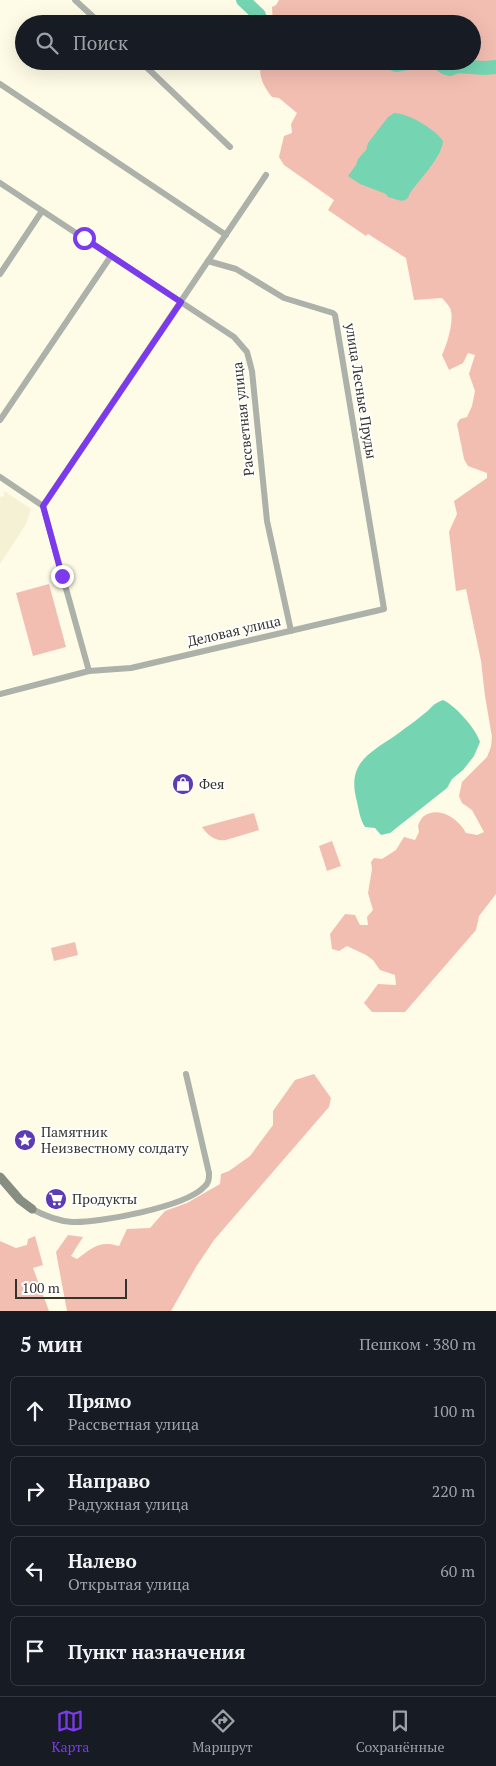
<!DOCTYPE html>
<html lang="ru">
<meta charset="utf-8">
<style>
:root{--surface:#171b24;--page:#20242c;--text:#f1f3f6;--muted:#9ea1a6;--line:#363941;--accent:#7c3aed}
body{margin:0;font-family:"PT Serif",serif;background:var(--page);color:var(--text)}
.scale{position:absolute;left:15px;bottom:12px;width:112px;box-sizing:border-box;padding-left:5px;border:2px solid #35342c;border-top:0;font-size:14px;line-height:18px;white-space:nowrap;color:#35342c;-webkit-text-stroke:4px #fff;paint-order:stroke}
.stop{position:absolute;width:15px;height:15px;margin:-11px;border:4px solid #7c3aed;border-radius:50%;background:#fff}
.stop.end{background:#7c3aed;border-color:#fff;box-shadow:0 1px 5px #0008}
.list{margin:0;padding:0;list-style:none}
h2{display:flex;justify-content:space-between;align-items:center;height:65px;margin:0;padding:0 20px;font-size:21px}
h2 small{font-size:16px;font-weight:400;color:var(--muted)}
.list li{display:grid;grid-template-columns:32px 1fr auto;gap:15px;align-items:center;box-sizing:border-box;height:70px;margin:0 10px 10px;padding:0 10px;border:1px solid var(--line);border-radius:8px}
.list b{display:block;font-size:19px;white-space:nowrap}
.list p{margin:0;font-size:16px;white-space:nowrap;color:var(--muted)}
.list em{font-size:16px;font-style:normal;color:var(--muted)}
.icon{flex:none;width:28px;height:28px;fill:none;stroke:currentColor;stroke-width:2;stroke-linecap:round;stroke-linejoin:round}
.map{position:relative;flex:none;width:496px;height:1311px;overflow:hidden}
.search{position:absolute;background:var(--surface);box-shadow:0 5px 20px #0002;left:15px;right:15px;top:15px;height:55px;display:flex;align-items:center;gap:12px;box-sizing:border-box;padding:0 18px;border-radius:28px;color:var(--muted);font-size:19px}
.sheet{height:385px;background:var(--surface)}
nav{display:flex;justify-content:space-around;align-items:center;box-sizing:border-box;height:70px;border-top:1px solid var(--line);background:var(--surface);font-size:14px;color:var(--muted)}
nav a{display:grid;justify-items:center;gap:2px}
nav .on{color:var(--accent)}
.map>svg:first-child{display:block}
</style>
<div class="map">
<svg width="496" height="1311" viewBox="0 0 496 1311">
<rect width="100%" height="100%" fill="#fefbe6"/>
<!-- built -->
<path fill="#f5f1d4" d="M4,491l27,18 -5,15 -26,40v-67l4,-1z"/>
<!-- green -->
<g fill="#f3beb2">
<path d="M279,0h217v894l-17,22 -3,14 -71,82h-33l-8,-9 14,-19 18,1 -1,-10 -15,-5 -7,-10 -7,-5 -19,-9 -8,5 -7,-2 -2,-15 15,-20 10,1 5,10h8l-1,-8 6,-7 -5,-17 4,-24 -1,-7 3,-4 8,1 14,-9 8,-13 11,3 4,-8 -1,-6c1,-3 3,-8 6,-10 15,-11 36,4 42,17l11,2 7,-3 -12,-22 -10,-7 -3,-7 3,-14 25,-25 4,-10 1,-10 -7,-41 -4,-35 -15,-72 -10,2 -7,-59 8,-18 -3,-13 33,-23v-5l-19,-7 -4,-7 -7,-35 3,-5 7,-2 5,-11 3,-15 -6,-17 6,-19 -7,-2 -5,10 -14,7 -7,-15c5,-11 13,-35 8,-47 -2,-3 -5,-7 -8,-10l-28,2 -8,-42 -38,-24 -2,2 -38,-26 6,-10 -50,-35 -5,-8 5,-21 8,-3 -1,-9 6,-11 -18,-15 -7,-1c-9,-11 -14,-21 -11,-36h211v-37h-199l-1,-17 4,-2z"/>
<path d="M49,584l17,63 -33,9 -17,-63z"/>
<path d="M254,813l5,17 -33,10c-10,2 -19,-5 -24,-13z"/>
<path d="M332,841l9,25 -14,5 -8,-25z"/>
<path d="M75,942l3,13 -24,6 -3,-13z"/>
<path d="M314,1074l17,24 -2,9 -115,133 -18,27 -25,44h-104l-11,-59 12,-17 15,2 -12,19 6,3c15,-11 22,-19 42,-13l8,-17 23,-1 15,-17 22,-8 33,-19 1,-10 8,-3 21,-15 23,-31v-14l22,-31z"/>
<path d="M35,1236l8,29 -10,3 16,43h-49v-70l16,7 11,-3 1,-6z"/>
</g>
<!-- water -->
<g fill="#75d5b3">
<path d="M394,113c14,0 41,16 49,28 -1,16 -23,38 -33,52 -4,13 -13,6 -22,4l-2,-3 -26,-10 -12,-8 8,-11 2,-6 8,-9 2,-7 20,-26z"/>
<path d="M443,700c13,6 33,29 37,42l-6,14 -11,14 -11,9 -5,9 -57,45 -9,2 -6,-7 -10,-1c-5,-8 -6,-16 -8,-25 -12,-44 18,-50 47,-73 7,-5 14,-10 21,-16 8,-6 7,-9 18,-13z"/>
</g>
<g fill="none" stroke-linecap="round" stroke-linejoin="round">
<!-- river -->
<g stroke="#75d5b3" stroke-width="14">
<path d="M243,0l16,15 -1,9"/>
<path d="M272,24l1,-2 4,2"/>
<path d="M385,61l11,4 21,-4"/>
<path d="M436,61l8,6 6,2 8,-3 26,2 12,-1"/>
</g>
<!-- street -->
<g stroke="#acb1a9" stroke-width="6">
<path d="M75,0l26,24"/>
<path d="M140,61l90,86"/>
<path d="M0,84l226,151"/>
<path d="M0,183l234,154 13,15 5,19 15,150 24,110"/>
<path d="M0,274l42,-63"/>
<path d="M0,420l111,-164"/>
<path d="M0,477l43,29"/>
<path d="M43,506l165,-245"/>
<path d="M43,506l46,165"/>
<path d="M0,694l89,-23 42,-3 253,-59 -49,-294 -2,-2 -49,-15 -48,-29 -28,-8 58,-86"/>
<path d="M32,1209c13,7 25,12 40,13 27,1 113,-15 132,-35 5,-4 5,-8 5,-14l-23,-99"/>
</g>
<!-- secondary -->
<path stroke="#868d82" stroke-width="9" d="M0,1177l20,23 12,9"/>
</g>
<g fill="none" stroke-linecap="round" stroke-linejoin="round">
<!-- route -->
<path stroke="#7c3aed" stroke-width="6" d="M62,576l-19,-70 138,-204 -97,-64"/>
</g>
<!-- icons -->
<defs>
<g id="shop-disc" transform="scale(1.125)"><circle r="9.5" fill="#5d3bb3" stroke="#fff"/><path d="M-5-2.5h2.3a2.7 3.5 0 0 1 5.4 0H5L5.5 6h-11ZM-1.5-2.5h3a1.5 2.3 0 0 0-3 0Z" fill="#fff"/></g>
<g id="sight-disc" transform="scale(1.125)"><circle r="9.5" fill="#5d3bb3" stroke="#fff"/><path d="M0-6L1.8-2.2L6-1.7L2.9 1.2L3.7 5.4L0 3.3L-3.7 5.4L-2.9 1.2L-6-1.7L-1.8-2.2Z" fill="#fff"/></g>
<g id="supermarket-disc" transform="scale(1.125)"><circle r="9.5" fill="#5d3bb3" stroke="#fff"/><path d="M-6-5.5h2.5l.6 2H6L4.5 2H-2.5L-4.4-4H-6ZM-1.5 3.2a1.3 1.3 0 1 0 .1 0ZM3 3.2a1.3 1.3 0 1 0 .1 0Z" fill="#fff"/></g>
</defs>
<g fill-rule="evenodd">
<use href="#shop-disc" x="183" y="784"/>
<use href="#sight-disc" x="25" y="1140"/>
<use href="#supermarket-disc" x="56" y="1199"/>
</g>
<g text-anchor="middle" stroke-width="4" stroke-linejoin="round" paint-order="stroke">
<!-- street labels -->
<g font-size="14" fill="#35342c" stroke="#fff">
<text transform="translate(361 391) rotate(81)" y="5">улица Лесные Пруды</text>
<text transform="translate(243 419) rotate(-96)" y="5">Рассветная улица</text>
<text transform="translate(234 631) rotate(-13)" y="5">Деловая улица</text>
</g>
<!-- poi labels -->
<g font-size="14" fill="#35342c" stroke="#fff" text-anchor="start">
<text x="199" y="789">Фея</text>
<text x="41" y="1137">Памятник<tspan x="41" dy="16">Неизвестному солдату</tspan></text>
<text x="72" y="1204">Продукты</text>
</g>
</g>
</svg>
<div class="scale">100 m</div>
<div class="stop" style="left:84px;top:238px"></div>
<div class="stop end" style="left:62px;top:576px"></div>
<div class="search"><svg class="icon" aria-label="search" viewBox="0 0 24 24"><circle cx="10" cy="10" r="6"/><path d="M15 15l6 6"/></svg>Поиск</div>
</div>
<section class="sheet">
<h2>5 мин<small>Пешком · 380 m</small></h2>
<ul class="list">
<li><svg class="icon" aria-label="ahead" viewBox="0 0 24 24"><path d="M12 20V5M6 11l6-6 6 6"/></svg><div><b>Прямо</b><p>Рассветная улица</p></div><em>100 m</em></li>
<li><svg class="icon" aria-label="right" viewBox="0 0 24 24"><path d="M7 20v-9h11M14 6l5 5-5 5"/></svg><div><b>Направо</b><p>Радужная улица</p></div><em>220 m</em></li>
<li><svg class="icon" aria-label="left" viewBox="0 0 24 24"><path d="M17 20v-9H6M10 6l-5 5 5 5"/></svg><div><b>Налево</b><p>Открытая улица</p></div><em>60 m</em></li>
<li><svg class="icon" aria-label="arrive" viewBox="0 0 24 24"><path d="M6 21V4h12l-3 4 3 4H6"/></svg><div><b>Пункт назначения</b></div></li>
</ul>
</section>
<nav>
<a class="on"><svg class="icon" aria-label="map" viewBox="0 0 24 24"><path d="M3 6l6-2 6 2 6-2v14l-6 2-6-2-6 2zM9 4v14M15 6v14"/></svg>Карта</a>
<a><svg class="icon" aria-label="directions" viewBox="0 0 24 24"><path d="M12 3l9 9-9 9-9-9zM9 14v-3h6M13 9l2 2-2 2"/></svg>Маршрут</a>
<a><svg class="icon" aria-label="saved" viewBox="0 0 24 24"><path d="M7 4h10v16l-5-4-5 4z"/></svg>Сохранённые</a>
</nav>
